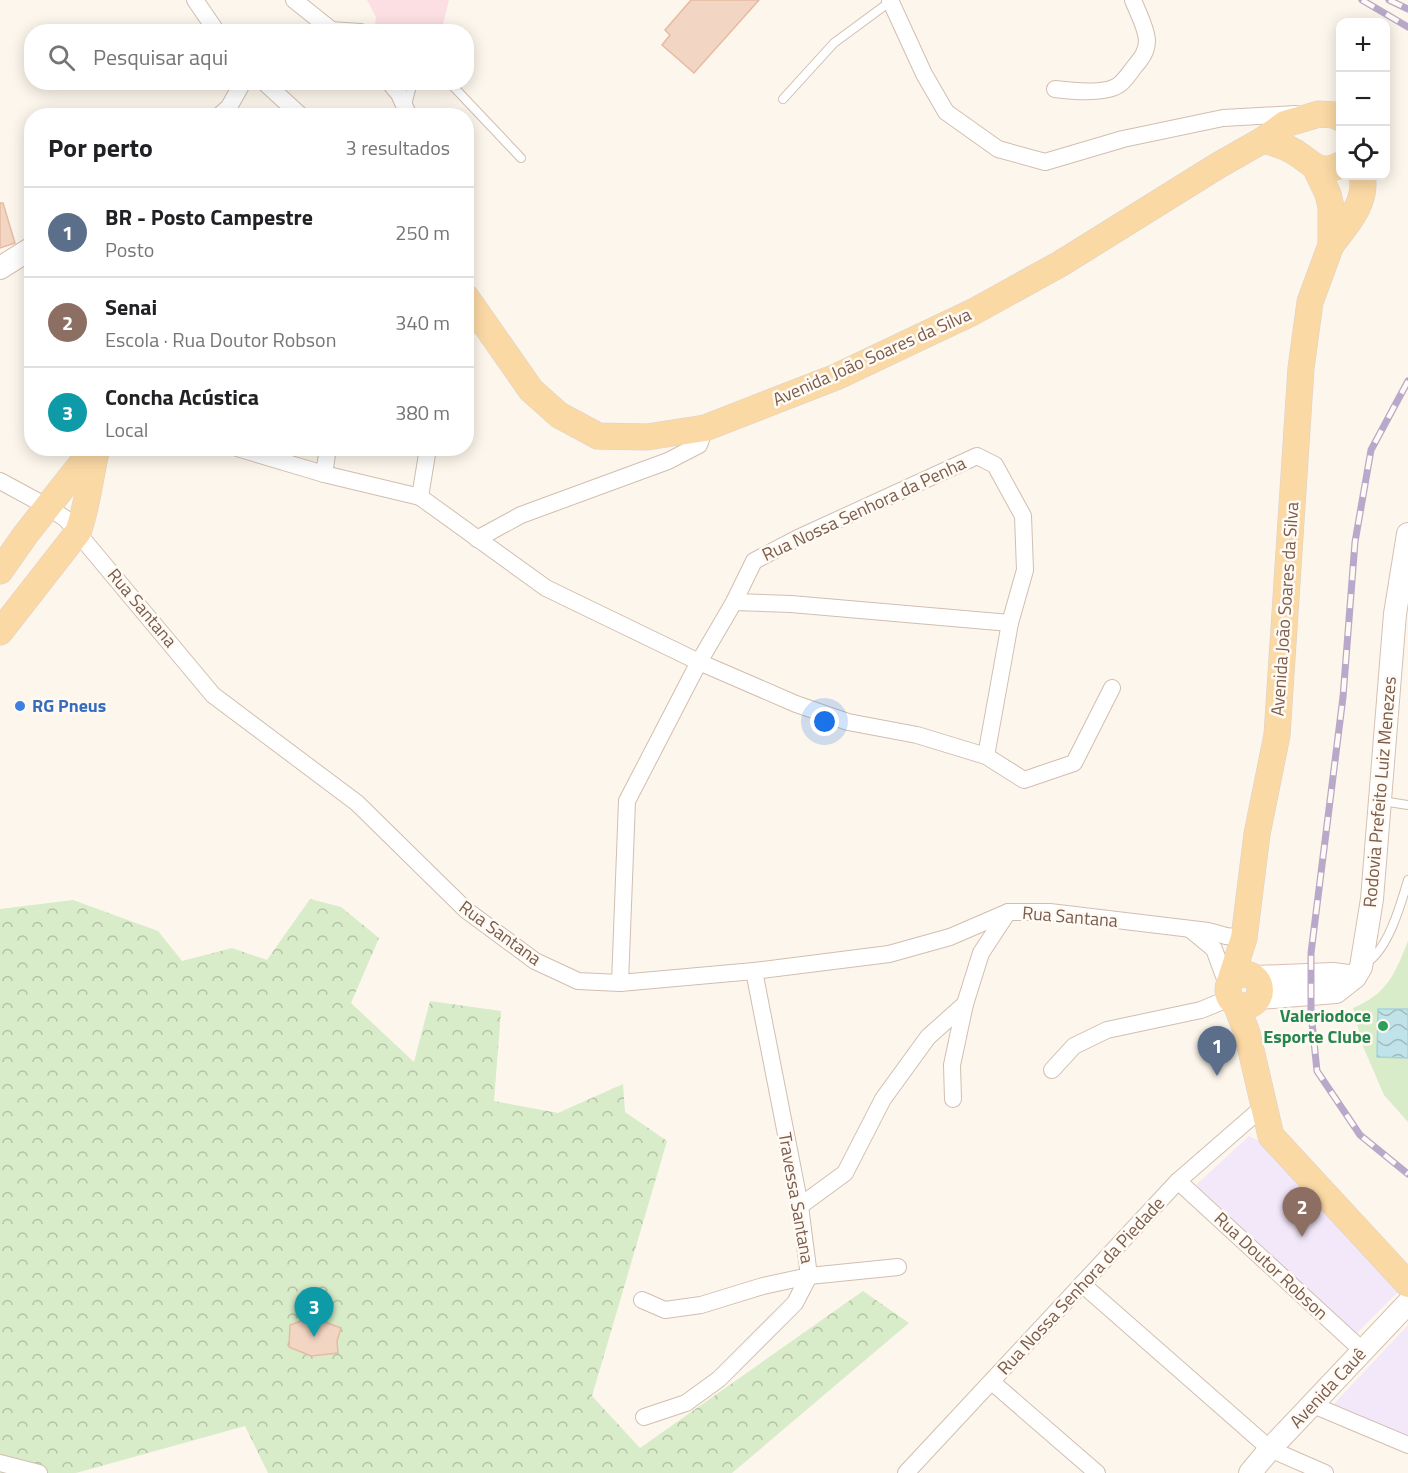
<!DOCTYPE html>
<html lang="pt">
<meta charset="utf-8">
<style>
:root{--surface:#fff;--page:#f2f2f2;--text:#202124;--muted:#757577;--line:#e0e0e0;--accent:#111827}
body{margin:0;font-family:"Titillium Web",sans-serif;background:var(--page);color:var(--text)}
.controls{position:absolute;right:18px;top:18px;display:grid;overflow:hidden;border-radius:12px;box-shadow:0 3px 15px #0003}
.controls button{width:54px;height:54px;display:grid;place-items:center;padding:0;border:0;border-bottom:2px solid var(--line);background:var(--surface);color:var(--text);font:30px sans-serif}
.you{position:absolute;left:825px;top:722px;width:21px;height:21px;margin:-15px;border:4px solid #fff;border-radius:50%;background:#1a73e8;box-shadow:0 0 0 9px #1a73e833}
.badge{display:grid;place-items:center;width:39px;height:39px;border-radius:50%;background:var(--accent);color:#fff;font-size:20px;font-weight:700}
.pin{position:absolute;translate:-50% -50px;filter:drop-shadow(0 2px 3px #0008)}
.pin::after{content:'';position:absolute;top:32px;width:21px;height:18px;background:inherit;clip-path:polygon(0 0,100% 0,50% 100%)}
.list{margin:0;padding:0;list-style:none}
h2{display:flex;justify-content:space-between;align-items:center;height:78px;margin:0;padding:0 24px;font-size:26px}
h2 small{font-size:20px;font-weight:400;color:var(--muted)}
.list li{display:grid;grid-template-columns:39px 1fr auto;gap:18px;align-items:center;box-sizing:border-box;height:90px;padding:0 24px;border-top:2px solid var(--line)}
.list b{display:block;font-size:22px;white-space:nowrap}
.list p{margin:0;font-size:20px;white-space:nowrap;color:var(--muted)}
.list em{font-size:20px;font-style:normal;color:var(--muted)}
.icon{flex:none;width:33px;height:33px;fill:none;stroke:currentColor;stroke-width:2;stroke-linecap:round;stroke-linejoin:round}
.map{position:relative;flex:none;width:1408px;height:1473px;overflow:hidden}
.search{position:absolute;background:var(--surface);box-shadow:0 3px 15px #0003;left:24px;top:24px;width:450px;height:66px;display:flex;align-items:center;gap:15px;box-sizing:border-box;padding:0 21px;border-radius:24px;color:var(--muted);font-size:22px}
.panel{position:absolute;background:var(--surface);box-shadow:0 3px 15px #0003;left:24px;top:108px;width:450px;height:348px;border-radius:24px}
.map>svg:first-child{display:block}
</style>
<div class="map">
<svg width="1408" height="1473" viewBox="0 0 1408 1473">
<defs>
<pattern id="forest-crowns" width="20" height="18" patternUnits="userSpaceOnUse" patternTransform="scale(1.5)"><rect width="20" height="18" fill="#d8ecc9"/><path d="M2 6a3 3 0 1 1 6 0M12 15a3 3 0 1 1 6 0" fill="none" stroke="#b4c2a5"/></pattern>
<pattern id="water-waves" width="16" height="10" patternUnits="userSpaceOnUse" patternTransform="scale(1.5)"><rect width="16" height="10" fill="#bfe3e8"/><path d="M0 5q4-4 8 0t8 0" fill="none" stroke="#a0bbbe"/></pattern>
</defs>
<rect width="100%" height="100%" fill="#fdf6ec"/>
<!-- education -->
<g fill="#f3e8fa">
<path d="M1249,1136l20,10 132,143 -46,46 -159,-150z"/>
<path d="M1408,1325v111l-74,-32z"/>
</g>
<!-- medical -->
<path fill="#fbdfe3" d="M367,0h82l-8,32 -34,-1 -32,-6 1,-8z"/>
<!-- forest -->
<path fill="url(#forest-crowns)" d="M310,899l31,8 38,31 -28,65 63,59 16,-61 71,10 -7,90 64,12 65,-29 2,28 42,29 -75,255 48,52 223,-157 46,32 -177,150h-464l-23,-47 -169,47h-76v-564l73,-9 85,31 24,30 50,-13 35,12z"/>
<!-- garden -->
<path fill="#d8ecc9" d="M1408,941v181l-24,-27 -22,-51 -9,-36c34,-14 42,-34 55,-67z"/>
<!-- water -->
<path fill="url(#water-waves)" stroke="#a5d3da" stroke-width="1.5" d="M1378,1009h30v49l-31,-1z"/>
<!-- building -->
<g fill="#f3d5c3" stroke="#e6bba3" stroke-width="1.5">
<path d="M691,0h68l-65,73 -32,-28 8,-10 -5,-5z"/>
<path d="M0,203h3l12,40 -15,5z"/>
<path d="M317,1319l24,9 -4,13 1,12 -27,3 -22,-9 1,-22 14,-5z"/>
</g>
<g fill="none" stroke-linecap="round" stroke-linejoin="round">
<!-- lane casing -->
<g stroke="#d1beb0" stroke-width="10">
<g id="lane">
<path d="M330,26l31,2 11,4"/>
<path d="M449,82l72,76"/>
<path d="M783,99l51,-56 57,-42"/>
<path d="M407,105l6,-23"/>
<path d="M1382,801l26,4"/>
<path d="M1366,963c22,-13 35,-59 42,-83"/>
</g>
</g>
<!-- street casing -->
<g stroke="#d1beb0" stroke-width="18">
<g id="street">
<path d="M195,0l22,32"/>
<path d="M294,0l40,32"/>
<path d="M890,0l34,74 22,38 52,37 47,13 78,-23 100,-21 73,-4"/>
<path d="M264,82l37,34"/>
<path d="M389,82l10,12 10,22"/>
<path d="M1055,89c16,2 52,6 65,-5 6,-5 11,-13 15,-18 7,-8 12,-15 12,-26 -1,-13 -9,-27 -14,-40"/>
<path d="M219,116l10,-9 14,-25"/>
<path d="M237,448l87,26 96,23 126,91 153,74 97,42 52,18 69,13 69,21 38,24 50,-17 38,-75"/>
<path d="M324,474l4,-26"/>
<path d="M0,481l48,26 18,12 147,176 144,108 109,107 69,51 43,20 42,2 134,-12 135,-17 61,-17 58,-25h42l158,19 18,5 18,2"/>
<path d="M420,497l8,-49"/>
<path d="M477,539l44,-24 147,-54 31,-16 6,-17"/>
<path d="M734,602l57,2 219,19"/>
<path d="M1191,930l23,19 14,38"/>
<path d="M620,983l7,-182 72,-139 35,-60 20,-41 44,-23 179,-82 18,9 28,51 2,54 -15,53 -24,133"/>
<path d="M1052,1070l22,-24 33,-16 94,-20 29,-12"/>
<path d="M953,1099l-1,-34 13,-61"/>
<path d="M1178,1181l185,170"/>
<path d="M800,1206l45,-33 38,-74 45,-62 37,-33 16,-51 27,-41"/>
<path d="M1082,1284l188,165 55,24"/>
<path d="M642,1300l23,10 36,-5 62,-19 46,-10 89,-9"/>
<path d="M992,1382l105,91"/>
<path d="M1313,1405l95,40"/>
<path d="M644,1417l42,-14 33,-24 76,-76 14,-27 -9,-70 -46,-235"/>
<path d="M0,1463l39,10"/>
<path d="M906,1473l272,-292 85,-74"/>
</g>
</g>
<!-- secondary casing -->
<g stroke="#d6c0b0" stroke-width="24">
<g id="secondary">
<path d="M0,268l32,-20"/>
<path d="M1255,977l78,-3 22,3"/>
<path d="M1259,998l77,-6 19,-15 6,-10 11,-68 23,-285 13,-80"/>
<path d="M1250,1473l20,-24 138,-146"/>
</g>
</g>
<!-- primary casing -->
<g stroke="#dad1cd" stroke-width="27">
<g id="primary">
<path d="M1263,140c12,3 29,9 39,17 14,10 20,17 38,8"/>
<path d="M1331,245c15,-20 37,-43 31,-69"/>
<path d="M466,297l65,93 28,25 39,21 49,1 58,-9 131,-51 137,-65 87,-48 159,-99 44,-25 22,-16 34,-10 15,1 6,3"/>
<path d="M0,571l26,-37 67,-85"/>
<path d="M0,632l78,-100c10,-27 12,-56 19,-84"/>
<circle cx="1244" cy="990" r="16"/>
<path d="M1230,982l14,-44 13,-104 20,-99 24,-367 9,-66 21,-57v-38l-3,-13 -13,-27"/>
<path d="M1236,1004l11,29 24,103 137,148"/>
</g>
</g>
<!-- lane -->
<use href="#lane" stroke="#fff" stroke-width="8"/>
<!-- street -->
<use href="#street" stroke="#fff" stroke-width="16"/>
<!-- secondary -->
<use href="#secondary" stroke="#fff" stroke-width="22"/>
<!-- primary -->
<use href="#primary" stroke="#fbd9a5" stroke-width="26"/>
<!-- rail casing -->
<g stroke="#b9a8c9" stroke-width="7">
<g id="rail">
<path d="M1362,0l46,27"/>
<path d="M1389,0l19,9"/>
<path d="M1408,381l-37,69 -16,92 -12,155 -32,256v59l6,59 43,64 48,39"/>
</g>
</g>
<!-- rail -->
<use href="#rail" stroke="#fffaf3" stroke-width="4.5" stroke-dasharray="14" stroke-linecap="butt"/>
</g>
<!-- markers -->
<circle fill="#3f7fe0" stroke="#fffaf3" stroke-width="2" cx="20" cy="706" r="6"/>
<circle fill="#2e9e5b" stroke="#fffaf3" stroke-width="2" cx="1383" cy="1026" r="6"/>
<g text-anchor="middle" stroke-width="5" stroke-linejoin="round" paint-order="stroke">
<!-- street labels -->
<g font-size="18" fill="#7a5c4d" stroke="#fffaf3">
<text transform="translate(872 357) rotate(-24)" y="6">Avenida João Soares da Silva</text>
<text transform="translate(864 509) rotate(-25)" y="6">Rua Nossa Senhora da Penha</text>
<text transform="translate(142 608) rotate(50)" y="6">Rua Santana</text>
<text transform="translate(1285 609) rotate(-86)" y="6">Avenida João Soares da Silva</text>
<text transform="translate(1380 792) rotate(-85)" y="6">Rodovia Prefeito Luiz Menezes</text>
<text transform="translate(1070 917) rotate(5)" y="6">Rua Santana</text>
<text transform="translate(500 933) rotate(36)" y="6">Rua Santana</text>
<text transform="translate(796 1198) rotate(80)" y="6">Travessa Santana</text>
<text transform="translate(1271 1266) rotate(43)" y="6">Rua Doutor Robson</text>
<text transform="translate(1081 1286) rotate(-47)" y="6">Rua Nossa Senhora da Piedade</text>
<text transform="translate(1328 1388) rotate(-47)" y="6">Avenida Cauê</text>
</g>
<!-- shop labels -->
<g font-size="18" font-weight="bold" fill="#366cbe" stroke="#fffaf3" text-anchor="start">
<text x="32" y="712">RG Pneus</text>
</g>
<!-- leisure labels -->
<g font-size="18" font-weight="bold" fill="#27864d" stroke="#fffaf3" text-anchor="end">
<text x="1371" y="1022">Valeriodoce<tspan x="1371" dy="21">Esporte Clube</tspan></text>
</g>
</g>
</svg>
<div class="controls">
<button>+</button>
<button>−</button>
<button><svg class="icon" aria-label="locate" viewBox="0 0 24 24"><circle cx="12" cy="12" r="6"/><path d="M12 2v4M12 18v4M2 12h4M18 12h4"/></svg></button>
</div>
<div class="you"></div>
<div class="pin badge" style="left:1217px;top:1076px;background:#5c6f8a">1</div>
<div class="pin badge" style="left:1302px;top:1237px;background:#8d6e63">2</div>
<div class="pin badge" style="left:314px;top:1337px;background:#0f9aa8">3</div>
<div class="search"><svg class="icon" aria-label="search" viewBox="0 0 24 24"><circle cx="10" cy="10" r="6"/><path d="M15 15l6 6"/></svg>Pesquisar aqui</div>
<section class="panel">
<h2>Por perto<small>3 resultados</small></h2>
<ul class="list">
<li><span class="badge" style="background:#5c6f8a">1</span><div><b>BR - Posto Campestre</b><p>Posto</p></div><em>250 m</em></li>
<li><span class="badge" style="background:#8d6e63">2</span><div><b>Senai</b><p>Escola · Rua Doutor Robson</p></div><em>340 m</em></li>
<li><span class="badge" style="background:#0f9aa8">3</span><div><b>Concha Acústica</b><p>Local</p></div><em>380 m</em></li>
</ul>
</section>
</div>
